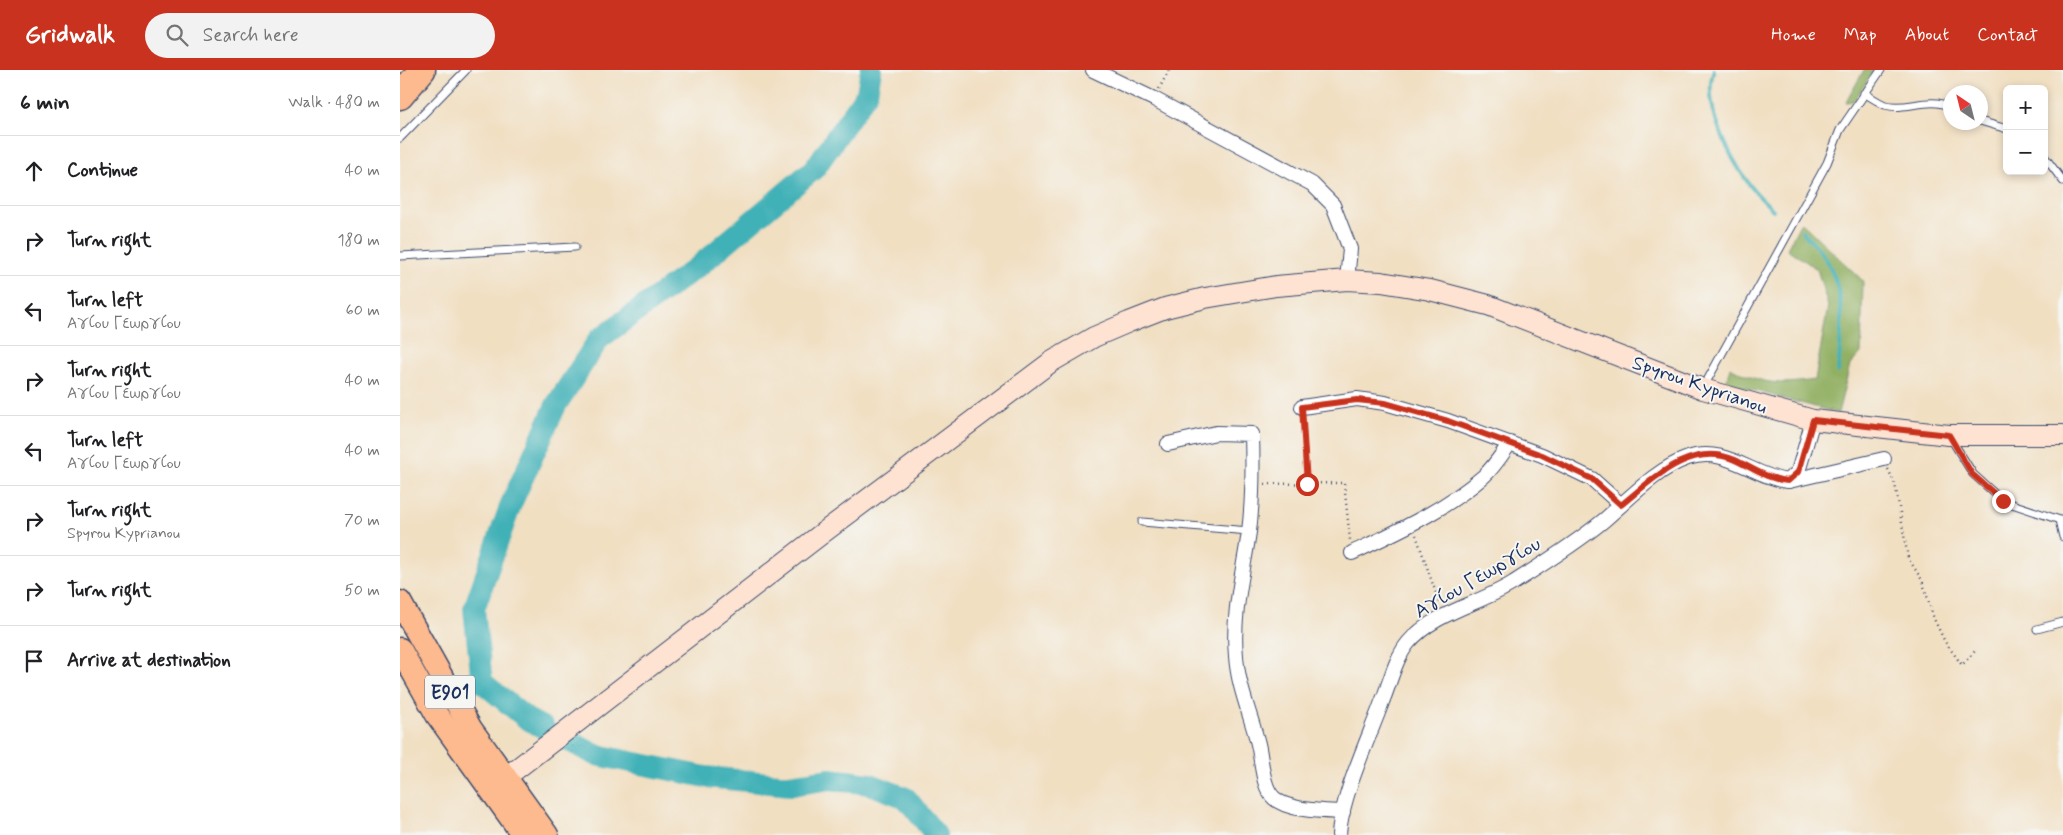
<!DOCTYPE html>
<meta charset="utf-8">
<style>
:root{--surface:#fff;--page:#f2f2f2;--text:#202124;--muted:#757577;--line:#e0e0e0;--accent:#c8321e}
body{margin:0;font-family:Mynerve,sans-serif;background:var(--page);color:var(--text)}
.controls{position:absolute;right:15px;top:15px;display:grid;overflow:hidden;border-radius:8px;box-shadow:0 2px 8px #0003}
.controls button{width:45px;height:45px;display:grid;place-items:center;padding:0;border:0;border-bottom:1px solid var(--line);background:var(--surface);color:var(--text);font:25px sans-serif}
.compass{position:absolute;left:1543px;top:15px;width:45px;height:45px;border-radius:50%;background:var(--surface);box-shadow:0 2px 8px #0003;rotate:325deg}
.stop{position:absolute;width:15px;height:15px;margin:-11px;border:4px solid #c8321e;border-radius:50%;background:#fff}
.stop.end{background:#c8321e;border-color:#fff;box-shadow:0 1px 5px #0008}
.list{margin:0;padding:0;list-style:none}
h2{display:flex;justify-content:space-between;align-items:center;height:65px;margin:0;padding:0 20px;font-size:21px}
h2 small{font-size:16px;font-weight:400;color:var(--muted)}
.list li{display:grid;grid-template-columns:32px 1fr auto;gap:15px;align-items:center;box-sizing:border-box;height:70px;padding:0 20px;border-top:1px solid var(--line)}
.list b{display:block;font-size:19px;white-space:nowrap}
.list p{margin:0;font-size:16px;white-space:nowrap;color:var(--muted)}
.list em{font-size:16px;font-style:normal;color:var(--muted)}
.icon{flex:none;width:28px;height:28px;fill:none;stroke:currentColor;stroke-width:2;stroke-linecap:round;stroke-linejoin:round}
.map{position:relative;flex:none;width:1663px;height:765px;overflow:hidden}
header{display:flex;align-items:center;gap:30px;box-sizing:border-box;height:70px;padding:0 25px;background:var(--accent);color:#fff}
header strong{font-size:24px}
nav{display:flex;gap:28px;margin-inline-start:auto;font-size:18px}
.search{width:350px;height:45px;background:var(--page);display:flex;align-items:center;gap:12px;box-sizing:border-box;padding:0 18px;border-radius:28px;color:var(--muted);font-size:19px}
main{display:flex}
aside{flex:1;background:var(--surface)}
.map>svg:first-child{display:block}
</style>
<header>
<strong>Gridwalk</strong>
<div class="search"><svg class="icon" aria-label="search" viewBox="0 0 24 24"><circle cx="10" cy="10" r="6"/><path d="M15 15l6 6"/></svg>Search here</div>
<nav><a>Home</a><a>Map</a><a>About</a><a>Contact</a></nav>
</header>
<main>
<aside>
<h2>6 min<small>Walk · 480 m</small></h2>
<ul class="list">
<li><svg class="icon" aria-label="ahead" viewBox="0 0 24 24"><path d="M12 20V5M6 11l6-6 6 6"/></svg><div><b>Continue</b></div><em>40 m</em></li>
<li><svg class="icon" aria-label="right" viewBox="0 0 24 24"><path d="M7 20v-9h11M14 6l5 5-5 5"/></svg><div><b>Turn right</b></div><em>180 m</em></li>
<li><svg class="icon" aria-label="left" viewBox="0 0 24 24"><path d="M17 20v-9H6M10 6l-5 5 5 5"/></svg><div><b>Turn left</b><p>Αγίου Γεωργίου</p></div><em>60 m</em></li>
<li><svg class="icon" aria-label="right" viewBox="0 0 24 24"><path d="M7 20v-9h11M14 6l5 5-5 5"/></svg><div><b>Turn right</b><p>Αγίου Γεωργίου</p></div><em>40 m</em></li>
<li><svg class="icon" aria-label="left" viewBox="0 0 24 24"><path d="M17 20v-9H6M10 6l-5 5 5 5"/></svg><div><b>Turn left</b><p>Αγίου Γεωργίου</p></div><em>40 m</em></li>
<li><svg class="icon" aria-label="right" viewBox="0 0 24 24"><path d="M7 20v-9h11M14 6l5 5-5 5"/></svg><div><b>Turn right</b><p>Spyrou Kyprianou</p></div><em>70 m</em></li>
<li><svg class="icon" aria-label="right" viewBox="0 0 24 24"><path d="M7 20v-9h11M14 6l5 5-5 5"/></svg><div><b>Turn right</b></div><em>50 m</em></li>
<li><svg class="icon" aria-label="arrive" viewBox="0 0 24 24"><path d="M6 21V4h12l-3 4 3 4H6"/></svg><div><b>Arrive at destination</b></div></li>
</ul>
</aside>
<div class="map">
<svg width="1663" height="765" viewBox="0 0 1663 765">
<rect width="100%" height="100%" fill="#f6f6f2"/>
<filter id="ink" filterUnits="userSpaceOnUse"><feTurbulence type="fractalNoise" baseFrequency=".02" numOctaves="2"/><feDisplacementMap in="SourceGraphic" scale="10" xChannelSelector="R" yChannelSelector="G"/><feConvolveMatrix kernelMatrix="1 2 1 2 8 2 1 2 1" color-interpolation-filters="sRGB"/></filter>
<filter id="wash" filterUnits="userSpaceOnUse"><feTurbulence type="fractalNoise" baseFrequency=".0096" numOctaves="4" result="noise"/><feDisplacementMap in="SourceGraphic" scale="20" xChannelSelector="R" yChannelSelector="G"/><feGaussianBlur stdDeviation="1.12" result="paint"/><feColorMatrix in="noise" values="0 0 0 0 0 0 0 0 0 0 0 0 0 0 0 0 0 1.4 0 .05"/><feComposite in="paint" operator="in"/></filter>
<g filter="url(#wash)">
<rect width="100%" height="100%" fill="#f1dfc2"/>
<!-- forest -->
<g fill="#92b063" stroke="#567060">
<path d="M1464,0h10l-20,31 -8,1z"/>
<path d="M1401,152l62,59 -2,72 -11,12 -12,48 -112,-30 4,-16c33,18 48,18 85,13l13,-74 -11,-37 -30,-20z"/>
</g>
<g fill="none" stroke-linecap="round" stroke-linejoin="round">
<!-- stream -->
<g stroke="#40b1b7" stroke-width="4">
<path d="M1314,0c-13,32 16,88 35,114 7,10 16,18 24,26"/>
<path d="M1402,161c6,7 13,13 18,20 27,33 22,82 18,121"/>
</g>
<!-- river -->
<g stroke="#40b1b7" stroke-width="22">
<path d="M144,658l-17,-9 -45,-37 -8,-73 37,-105 45,-99 43,-66 101,-74 115,-97 52,-75 4,-23"/>
<path d="M165,669l31,16 110,22 84,8 40,-6 40,5 36,14 30,37"/>
</g>
</g>
</g>
<g filter="url(#ink)">
<g fill="none" stroke-linecap="round" stroke-linejoin="round">
<!-- lane casing -->
<g stroke="#3b496d" stroke-width="9">
<g id="lane">
<path d="M1464,23c7,4 14,9 21,12 22,6 44,-9 65,2"/>
<path d="M1580,51l27,8"/>
<path d="M0,68l66,-68"/>
<path d="M1644,86l19,25"/>
<path d="M0,186l175,-9"/>
<path d="M1303,318l124,-225 13,-33 41,-60"/>
<path d="M1550,367l23,37 30,27 60,20"/>
<path d="M1659,450l4,17"/>
<path d="M742,452l107,9"/>
<path d="M1637,559l26,-7"/>
</g>
</g>
<!-- street casing -->
<g stroke="#3b496d" stroke-width="16">
<g id="street">
<path d="M693,0l61,29 158,85 21,21 17,44 -3,31"/>
<path d="M902,337l55,-8 28,4 63,18 94,34 50,24 29,26"/>
<path d="M768,374l48,-11 36,1c1,33 1,66 -3,98 -6,42 -17,82 -13,124 2,31 15,59 22,88 4,16 4,43 16,54 14,13 51,13 69,14"/>
<path d="M1389,411l95,-22"/>
<path d="M952,483c46,-22 93,-43 132,-77 10,-9 18,-22 26,-33"/>
<path d="M939,765c2,-38 30,-97 43,-133 8,-19 13,-43 26,-59 26,-31 72,-39 105,-60 30,-19 62,-39 90,-62 26,-22 53,-52 85,-63 37,-13 65,19 100,23l10,-9 15,-52"/>
</g>
</g>
<!-- secondary casing -->
<g stroke="#3b496d" stroke-width="22">
<path id="secondary" d="M93,717l331,-255 227,-170 43,-25 35,-15 36,-14 40,-10 71,-12 71,-6 34,2 49,8 58,15 215,84 110,31 136,15h114"/>
</g>
<!-- primary casing -->
<g stroke="#3b496d" stroke-width="25">
<g id="primary">
<path d="M0,532l71,127 76,106"/>
<path d="M0,579l37,66 86,120"/>
</g>
</g>
<!-- highway casing -->
<g stroke="#3b496d" stroke-width="29">
<path id="highway" d="M0,26l22,-26"/>
</g>
<!-- path -->
<g stroke="#3b496d" stroke-width="2.5" stroke-dasharray="1 4" stroke-linecap="butt">
<path d="M759,19l10,-19"/>
<path d="M903,348l4,66"/>
<path d="M1488,399l7,15 13,74 14,22 12,39 11,23 17,23 13,-14"/>
<path d="M865,414l79,-1 6,57"/>
<path d="M1016,465l24,70"/>
</g>
<!-- lane -->
<use href="#lane" stroke="#fff" stroke-width="7"/>
<!-- street -->
<use href="#street" stroke="#fff" stroke-width="14"/>
<!-- secondary -->
<use href="#secondary" stroke="#fee3d2" stroke-width="20"/>
<!-- primary -->
<use href="#primary" stroke="#fcba8e" stroke-width="22"/>
<!-- highway -->
<use href="#highway" stroke="#fcba8e" stroke-width="26"/>
</g>
</g>
<g fill="none" stroke-linecap="round" stroke-linejoin="round" filter="url(#ink)">
<!-- route -->
<path stroke="#c8321e" stroke-width="6" d="M907,414l-5,-77 55,-7 28,3 63,18 94,34 50,24 29,26c31,-25 70,-65 114,-45 19,9 32,19 53,21l10,-9 15,-52 136,15 23,39 31,27"/>
</g>
<g text-anchor="middle" stroke-width="4" stroke-linejoin="round" paint-order="stroke">
<!-- shield labels -->
<rect fill="#f6f6f2" stroke="#5d6b8a" stroke-width="1" x="25" y="605.5" width="50" height="33" rx="4"/>
<g font-size="19" font-weight="bold" fill="#1b2f5e">
<text x="50" y="629">E901</text>
</g>
<!-- street labels -->
<g font-size="20" fill="#1b2f5e" stroke="#f6f6f2">
<text transform="translate(1300 314) rotate(19)" y="7">Spyrou Kyprianou</text>
<text transform="translate(1077 507) rotate(-30)" y="7">Αγίου Γεωργίου</text>
</g>
</g>
</svg>
<div class="controls">
<button>+</button>
<button>−</button>
</div>
<svg class="compass" viewBox="-18 -18 36 36"><path d="M0-13l5 13h-10z" fill="#e53935"/><path d="M0 13l5-13h-10z" fill="#757577"/></svg>
<div class="stop" style="left:907px;top:414px"></div>
<div class="stop end" style="left:1603px;top:431px"></div>
</div>
</main>
